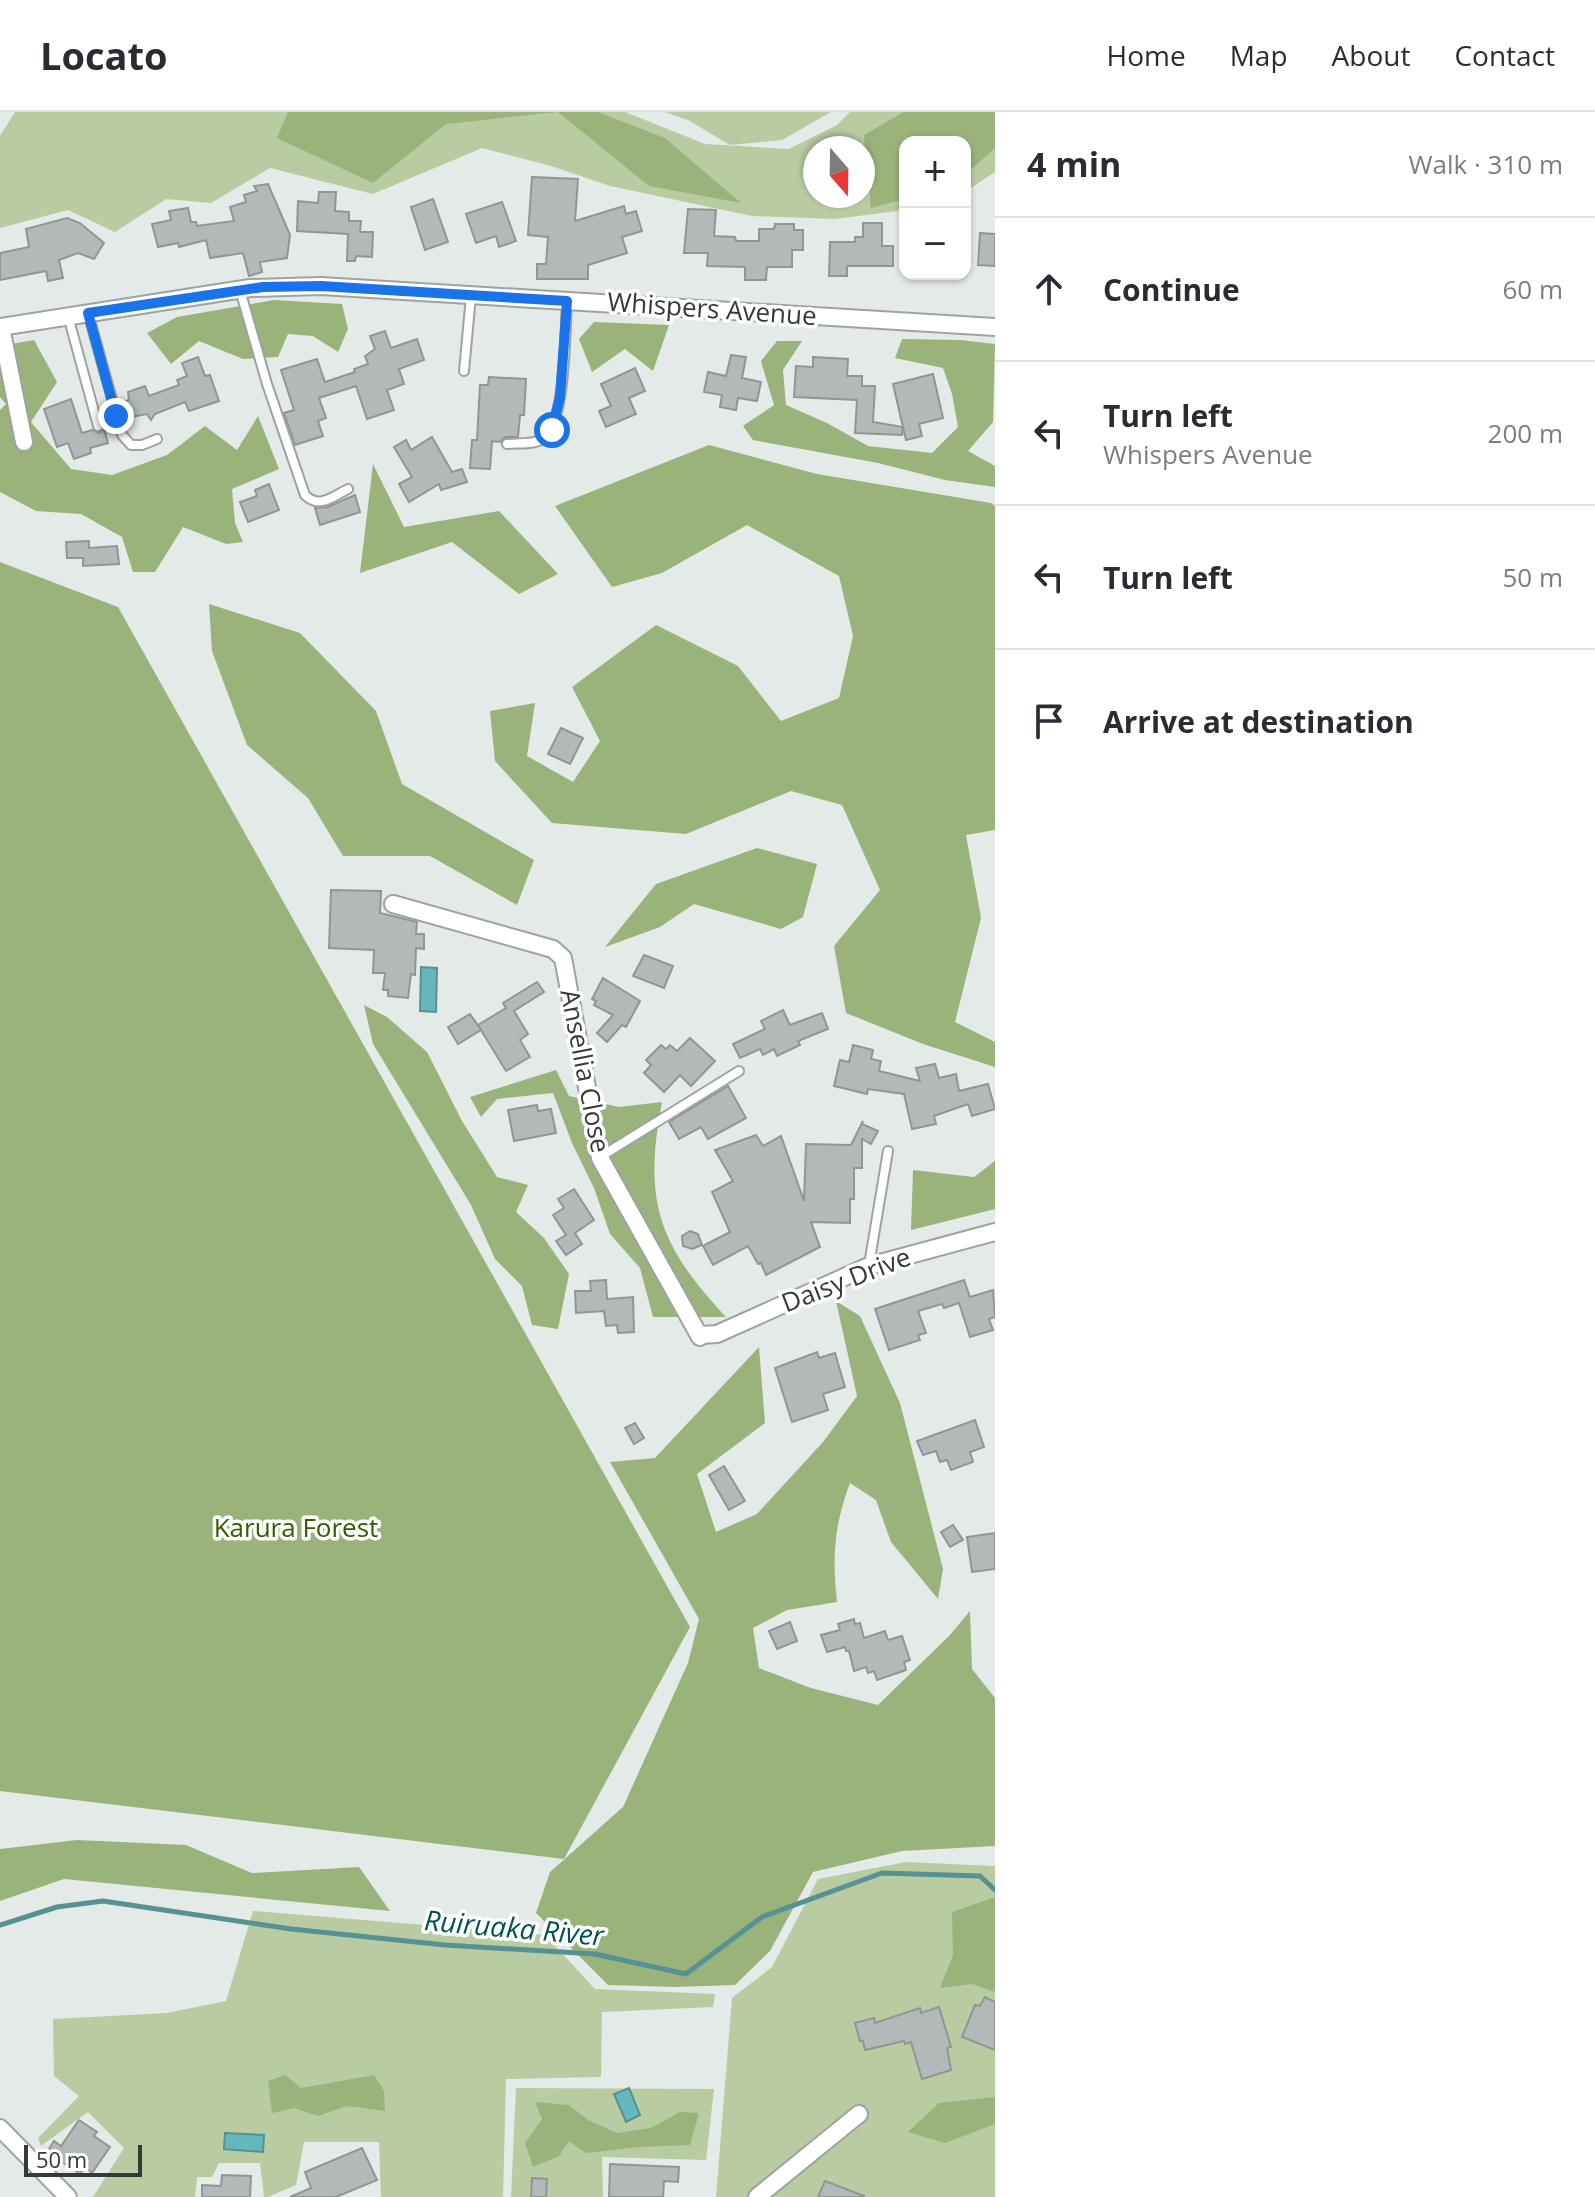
<!DOCTYPE html>
<meta charset="utf-8">
<style>
:root{--surface:#fff;--page:#f7f7f7;--text:#2b2b33;--muted:#7c7c81;--line:#e1e1e2}
body{margin:0;font-family:"Open Sans",sans-serif;background:var(--page);color:var(--text)}
.controls{position:absolute;right:24px;top:24px;display:grid;overflow:hidden;border-radius:16px;box-shadow:0 2px 6px #0004}
.controls button{width:72px;height:72px;display:grid;place-items:center;padding:0;border:0;border-bottom:2px solid var(--line);background:var(--surface);color:var(--text);font:40px sans-serif}
.compass{position:absolute;left:803px;top:24px;width:72px;height:72px;border-radius:50%;background:var(--surface);box-shadow:0 2px 6px #0004;rotate:160deg}
.scale{position:absolute;left:24px;bottom:20px;width:118px;box-sizing:border-box;padding-left:8px;border:4px solid #363937;border-top:0;font-size:22px;line-height:28px;white-space:nowrap;color:#363937;-webkit-text-stroke:6px #fff;paint-order:stroke}
.stop{position:absolute;width:24px;height:24px;margin:-18px;border:6px solid #1a73e8;border-radius:50%;background:#fff}
.stop.end{background:#1a73e8;border-color:#fff;box-shadow:0 2px 8px #0008}
.list{margin:0;padding:0;list-style:none}
h2{display:flex;justify-content:space-between;align-items:center;height:104px;margin:0;padding:0 32px;font-size:34px}
h2 small{font-size:26px;font-weight:400;color:var(--muted)}
.list li{display:grid;grid-template-columns:52px 1fr auto;gap:24px;align-items:center;box-sizing:border-box;height:144px;padding:0 32px;border-top:2px solid var(--line)}
.list b{display:block;font-size:30px;white-space:nowrap}
.list p{margin:0;font-size:26px;white-space:nowrap;color:var(--muted)}
.list em{font-size:26px;font-style:normal;color:var(--muted)}
.icon{flex:none;width:44px;height:44px;fill:none;stroke:currentColor;stroke-width:2;stroke-linecap:round;stroke-linejoin:round}
.map{position:relative;flex:none;width:995px;height:2085px;overflow:hidden}
header{display:flex;align-items:center;gap:48px;box-sizing:border-box;height:112px;padding:0 40px;background:var(--surface);border-bottom:2px solid var(--line)}
header strong{font-size:38px}
nav{display:flex;gap:44px;margin-inline-start:auto;font-size:28px}
main{display:flex}
aside{flex:1;background:var(--surface)}
.map>svg:first-child{display:block}
</style>
<header>
<strong>Locato</strong>
<nav><a>Home</a><a>Map</a><a>About</a><a>Contact</a></nav>
</header>
<main>
<div class="map">
<svg width="995" height="2085" viewBox="0 0 995 2085">
<rect width="100%" height="100%" fill="#e4eae7"/>
<!-- green -->
<g fill="#b8cba1" fill-rule="evenodd">
<path d="M15,0h610l80,32 84,5 48,-24 13,-13h145v60l-30,20v-50h-60v68l-71,9 -82,-3 -142,-30 -59,-20 -69,-18 -109,46 -103,-26 -59,35 -45,-4 -51,33 -47,-22 -68,18v-92zM815,36h48v48h-48z"/>
<path d="M665,0h166l-49,28 -52,5 -42,-25z"/>
<path d="M906,1750l89,4v331h-279l16,-199 40,-31 46,-88z"/>
<path d="M253,1799l292,24 50,54 120,5 -2,13 -111,5 -1,65 -95,2 -3,118h-122l-2,-55h-75l-8,43 -28,12h-4l-4,-34h-41l-7,14h-15l-2,20h-102l31,-49 -36,-36 -47,34 -3,-8 41,-42 -25,-20 -1,-57 114,-6 59,-12z"/>
<path d="M516,1976l198,1 -8,71 -104,-3 1,40h-92z"/>
</g>
<!-- forest -->
<g fill="#9ab37b">
<path d="M288,0h269l-111,12 -73,59 -96,-45z"/>
<path d="M558,0h40l67,26 76,65 -92,-17z"/>
<path d="M904,0h91v36l-30,27v-33h-60v57l-34,9 -7,-73z"/>
<path d="M274,188l68,4 6,25 -10,23 -25,-16 -25,-2 -10,23 -35,2 -44,-18 -28,23 -24,-31 30,-16z"/>
<path d="M594,210l75,3 -16,46 -28,-22 -33,23 -13,-33z"/>
<path d="M902,227l58,1 35,4 -2,78 -25,29 27,15v21l-50,-7 -67,-17 -125,-23 -10,-14 31,-21 -13,-44 16,-20h25l-19,29 3,35 41,18 41,23 64,7 26,-26 -6,-33 -9,-26 -48,-10z"/>
<path d="M34,228l23,42 -26,40 40,47 41,6 55,-20 38,-29 32,24 21,-34 21,53 -47,20 3,34 8,19 -17,2 -43,-17 -28,45h-22l-11,-35 -41,-23 -45,-3 -36,-19v-82l6,-6 -6,-7v-51z"/>
<path d="M709,333l108,29 174,29 4,3v324l-29,5 15,83 -26,104 40,20v25l-72,-23 -77,-31 -12,-67 46,-56 -38,-85 -51,-14 -105,43 -134,-11 -57,-62 -5,-50 45,-8 -8,53 46,26 27,-41 -28,-54 84,-62 82,41 43,55 58,-23 14,-62 -14,-60 -92,-51 -85,48 -50,14 -57,-81z"/>
<path d="M373,352l31,63 95,-16 59,63 -39,20 -67,-52 -92,31z"/>
<path d="M0,450l118,45 572,1020 -126,232 -564,-68z"/>
<path d="M209,492l91,29 76,78 26,73 132,76 -17,45 -87,-49h-87l-35,-58 -61,-53 -35,-94z"/>
<path d="M757,736l60,16 -14,53 -22,12 -87,-25 -34,23 -55,20 51,-63z"/>
<path d="M364,893l23,12 40,35 35,69 35,56 31,8 -12,27 28,26 25,36 -11,55 -26,-4 -10,-39 -27,-27 -24,-54 -98,-161z"/>
<path d="M556,958l13,26 50,11 43,-5c-19,99 -4,142 64,215h-73l-13,-49 -30,-34 -16,-46 -22,-45 -19,-50 -56,6 -16,18 -11,-20z"/>
<path d="M995,1049v48l-84,21 2,-60 61,7z"/>
<path d="M836,1189l24,15 40,87 43,166 -5,30 -47,-57 -15,-42 -26,-17c-16,43 -18,74 -13,119l-50,8 -34,18 6,40 52,20 67,17 72,-70 20,-24 2,58 23,29v148l-93,5 -89,21 -43,79 -35,34 -61,2 -66,-2 -72,-72 14,-41 73,-65 65,-144 11,-44 -89,-157 45,-4 104,-111 6,76 -68,51 19,58 41,-18 66,-72 34,-46z"/>
<path d="M77,1728l109,5 66,28 107,-6 31,44 -326,-32 -64,22v-52z"/>
<path d="M995,1785v95l-23,-8 -32,4 13,-33 -1,-43z"/>
<path d="M285,1963l16,13 73,-13 10,16 1,20 -38,-5 -29,10 -24,-8 -22,5 -4,-32z"/>
<path d="M995,1985v27l-50,19 -37,-11 31,-29z"/>
<path d="M535,1990l34,3 19,15 29,13 34,-5 29,-16 19,1 -9,32 -51,2 -53,6 -17,-12 -10,15 -26,11 -8,-24 17,-24z"/>
</g>
<!-- water -->
<g fill="#64b8bc" stroke="#569294" stroke-width="2">
<path d="M421,855l16,1 -1,44 -16,-1z"/>
<path d="M629,1976l11,27 -14,7 -12,-28z"/>
<path d="M225,2021l39,2 -1,17 -39,-3z"/>
</g>
<g fill="none" stroke-linecap="round" stroke-linejoin="round">
<!-- stream -->
<path stroke="#569294" stroke-width="5" d="M0,1813l57,-18 46,-6 188,28 154,16 150,9 91,20 76,-57 120,-44 98,3 15,14"/>
</g>
<!-- building -->
<g fill="#b3b9b8" stroke="#909695" stroke-width="2">
<path d="M532,65l46,2 -3,42 49,-15 2,8 10,-3 6,20 -20,6 5,16 -39,12v14h-51v-15h9l2,-27 -20,-2z"/>
<path d="M268,72l22,51 -3,23 -27,4 2,10 -13,4 -6,-23 -33,5 -4,-18 -27,7 -1,-4 -20,4 -6,-23 19,-4 -2,-9 19,-3 3,14h5l1,4 37,-5 -4,-14 16,-5 -2,-7 13,-4 -3,-5z"/>
<path d="M319,80h17l-1,19 14,1v9h12l-1,11h13l-1,25 -16,-1 -1,5h-8l1,-27 -51,-3 1,-30 20,2z"/>
<path d="M433,87l15,43 -23,8 -14,-43z"/>
<path d="M502,90l14,39 -17,6 -3,-11 -20,7 -10,-29z"/>
<path d="M688,97l28,1 -2,26 21,1 1,4h23v-12h15l1,-5h19v6h9v20h-11v17h-25l-1,13h-21v-13l-38,-1 1,-13h-24z"/>
<path d="M67,106l13,5 24,20 -10,16 -16,-6 -19,7 4,18 -15,3 -2,-10 -46,9v-27l29,-6 -3,-18z"/>
<path d="M863,111h19v23h11v20h-46v10h-18l1,-34h25v-5h8z"/>
<path d="M980,121l15,1v32l-17,-1z"/>
<path d="M385,219l6,17 26,-9 7,21 -25,9 5,15 -17,6 7,20 -27,9 -11,-33 -37,12 7,20 -8,3 5,15 -28,9 -11,-32 10,-3 -13,-40 36,-11 8,23 30,-10 -1,-3 14,-5 -3,-8 10,-7 -5,-13z"/>
<path d="M731,243l15,2 -4,21 19,4 -4,19 -19,-3 -2,12 -16,-3 2,-12 -18,-3 4,-20 18,4z"/>
<path d="M198,245l7,19 5,-1 9,26 -30,10 -4,-9 -30,12 -4,6 -4,-6 -22,4 -5,-15 9,-3 -1,-8 17,-6 4,10 30,-11 -2,-5 10,-4 -5,-13z"/>
<path d="M813,245l35,2 -1,17h15v10h13l-2,36 30,5 -1,8 -47,-2 2,-33 -63,-3 2,-31 17,1z"/>
<path d="M635,256l10,23 -16,7 7,16 -30,13 -7,-16 12,-5 -10,-22z"/>
<path d="M933,262l10,44 -24,6 3,12 -16,4 -13,-56z"/>
<path d="M489,265l37,2 -2,36h-4l-2,22h-12l-6,5 -8,-1 -2,28 -20,-1 2,-28h5l3,-55h8z"/>
<path d="M71,287l11,34 10,-3 7,3 5,-4 4,14 -18,5 1,5 -17,6 -6,-16 -11,4 -13,-38z"/>
<path d="M432,325l20,35 10,-3 5,13 -26,8 -2,-6 -30,18 -10,-18 13,-7 -18,-30 12,-7 5,10z"/>
<path d="M269,372l10,26 -31,12 -8,-20 17,-6 -2,-6z"/>
<path d="M355,383l5,17 -40,13 -5,-17 13,-1z"/>
<path d="M89,429v7l28,-2 2,18 -36,2v-8h-16l-1,-16z"/>
<path d="M561,616l22,10 -13,26 -22,-10z"/>
<path d="M331,778l50,1 -1,22 37,9 -1,12h8v15l-8,-1 -1,27 -4,-1 -3,24 -20,-2v-6h-5l2,-17h-12l1,-23 -45,-2z"/>
<path d="M644,843l29,11 -9,22 -31,-12z"/>
<path d="M603,866l37,23 -14,26 -4,-2 -15,17 -10,-9 16,-18 -19,-10 2,-4 -4,-2z"/>
<path d="M537,870l7,10 -30,19 14,23 -8,6 10,17 -24,14 -28,-46 28,-17 -3,-5z"/>
<path d="M783,898l7,15 32,-12 6,16 -30,12 2,4 -23,11 -3,-7 -11,6 -3,-6 -20,9 -7,-14 32,-15 -4,-8z"/>
<path d="M470,902l11,16 -23,14 -10,-17z"/>
<path d="M690,926l25,23 -24,25 -11,-11 -16,17 -20,-19 7,-8 -5,-5 15,-15 5,4 4,-4 7,6z"/>
<path d="M853,933l20,5 -2,9 10,2 -2,10 41,10 -4,-13 19,-4 4,14 17,-4 3,17 29,-7 7,25 -23,7 -4,-12 -34,12 2,8 -24,5 -8,-35 -36,-5 -1,5 -33,-8 6,-26 9,2z"/>
<path d="M728,974l18,32 -38,21 -7,-12 -22,12 -10,-17z"/>
<path d="M537,993l1,6 13,-2 5,24 -42,8 -6,-31z"/>
<path d="M863,1009l-1,3 16,7 -7,13 -9,-5v29h-8v31h-4v24l-39,-1 9,25 -54,28 -5,-12 -3,1 -10,-18 -35,19 -10,-19 27,-14 -18,-40 21,-11 -18,-31 41,-15 7,11 18,-10 23,65 2,-57 45,1z"/>
<path d="M574,1077l20,31 -19,13 7,11 -16,11 -10,-14 10,-6 -13,-20 11,-7 -6,-9z"/>
<path d="M690,1119l8,3 4,11 -10,4 -9,-3 -1,-10z"/>
<path d="M606,1168l1,19 26,-2 1,35 -16,1 -1,-8 -11,1 -2,-15 -28,2 -1,-22h16l-1,-10z"/>
<path d="M964,1168l6,17 23,-7 2,27 -6,2 4,11 -23,7 -11,-34 -15,5 -2,-4 -24,7 8,22 -8,2 2,5 -31,10 -14,-41z"/>
<path d="M817,1240l2,6 16,-5 10,34 -22,7 5,16 -36,12 -17,-54z"/>
<path d="M975,1308l9,27 -14,5 3,10 -22,8 -4,-10 -7,2 -4,-11 -13,4 -6,-14z"/>
<path d="M635,1311l9,15 -10,6 -9,-16z"/>
<path d="M724,1354l21,35 -16,9 -20,-35z"/>
<path d="M953,1413l10,15 -13,7 -9,-15z"/>
<path d="M995,1421v36l-23,3 -5,-35z"/>
<path d="M854,1507l1,5 5,-1 4,15 21,-7 3,9 14,-4 8,24 -6,2 2,8 -29,10 -3,-9 -6,2 -2,-6 -12,4 -5,-20h-3l-1,-4 -18,5 -6,-17 19,-5 -2,-6z"/>
<path d="M790,1510l7,19 -20,8 -8,-18z"/>
<path d="M985,1885l10,5v48l-33,-13 13,-32 5,1z"/>
<path d="M939,1895l12,40 -4,1 4,22 -29,9 -11,-37 -6,2 -1,-3 -39,9 -2,-9h-3l-5,-18 19,-5 1,5 45,-15 1,5z"/>
<path d="M79,2008l18,12 -3,4 16,11 -18,26 -7,-6 -5,7 -33,-22 7,-11 7,5z"/>
<path d="M362,2036l15,32 -41,17h-46l21,-9 -6,-16z"/>
<path d="M610,2052l69,3 -1,15 -14,-1 -1,16h-54z"/>
<path d="M222,2063l29,1 -1,21h-48v-12l19,1z"/>
<path d="M532,2066l15,1 -1,18h-15z"/>
<path d="M825,2069l39,15v1h-46z"/>
</g>
<g fill="none" stroke-linecap="round" stroke-linejoin="round">
<!-- lane casing -->
<g stroke="#9da3a0" stroke-width="12">
<g id="lane">
<path d="M240,178l27,94 38,111c14,14 27,2 43,-6"/>
<path d="M88,201l34,122 9,10h11l15,-6"/>
<path d="M68,204l30,110"/>
<path d="M464,259l7,-75"/>
<path d="M507,332c11,-1 28,1 37,-6 22,-17 21,-108 23,-137"/>
<path d="M600,1045l139,-86"/>
<path d="M869,1153l19,-114"/>
</g>
</g>
<!-- street casing -->
<g stroke="#9da3a0" stroke-width="20">
<g id="street">
<path d="M0,215l250,-39 71,-2 674,41"/>
<path d="M1,215l23,115"/>
<path d="M393,792l160,45 10,9 37,200 100,179 1,-2 16,-1 152,-68 126,-34"/>
<path d="M0,2016l68,69"/>
<path d="M757,2085l102,-83"/>
</g>
</g>
<!-- lane -->
<use href="#lane" stroke="#fff" stroke-width="8"/>
<!-- street -->
<use href="#street" stroke="#fff" stroke-width="16"/>
</g>
<g fill="none" stroke-linecap="round" stroke-linejoin="round">
<!-- route -->
<path stroke="#1a73e8" stroke-width="10" d="M116,304l-28,-103 175,-26 58,-1 246,15 -7,96 -8,33"/>
</g>
<g text-anchor="middle" stroke-width="7" stroke-linejoin="round" paint-order="stroke">
<!-- street labels -->
<g font-size="26" fill="#363937" stroke="#fff">
<text transform="translate(712 197) rotate(4)" y="9">Whispers Avenue</text>
<text transform="translate(585 959) rotate(79)" y="9">Ansellia Close</text>
<text transform="translate(846 1168) rotate(-21)" y="9">Daisy Drive</text>
</g>
<!-- park labels -->
<g font-size="26" fill="#3b5800" stroke="#fff">
<text x="296" y="1425">Karura Forest</text>
</g>
<!-- water labels -->
<g font-size="28" font-style="italic" fill="#025256" stroke="#fff">
<text transform="translate(514 1816) rotate(5)" y="10">Ruiruaka River</text>
</g>
</g>
</svg>
<div class="controls">
<button>+</button>
<button>−</button>
</div>
<svg class="compass" viewBox="-18 -18 36 36"><path d="M0-13l5 13h-10z" fill="#e53935"/><path d="M0 13l5-13h-10z" fill="#7c7c81"/></svg>
<div class="scale">50 m</div>
<div class="stop" style="left:552px;top:318px"></div>
<div class="stop end" style="left:116px;top:304px"></div>
</div>
<aside>
<h2>4 min<small>Walk · 310 m</small></h2>
<ul class="list">
<li><svg class="icon" aria-label="ahead" viewBox="0 0 24 24"><path d="M12 20V5M6 11l6-6 6 6"/></svg><div><b>Continue</b></div><em>60 m</em></li>
<li><svg class="icon" aria-label="left" viewBox="0 0 24 24"><path d="M17 20v-9H6M10 6l-5 5 5 5"/></svg><div><b>Turn left</b><p>Whispers Avenue</p></div><em>200 m</em></li>
<li><svg class="icon" aria-label="left" viewBox="0 0 24 24"><path d="M17 20v-9H6M10 6l-5 5 5 5"/></svg><div><b>Turn left</b></div><em>50 m</em></li>
<li><svg class="icon" aria-label="arrive" viewBox="0 0 24 24"><path d="M6 21V4h12l-3 4 3 4H6"/></svg><div><b>Arrive at destination</b></div></li>
</ul>
</aside>
</main>
